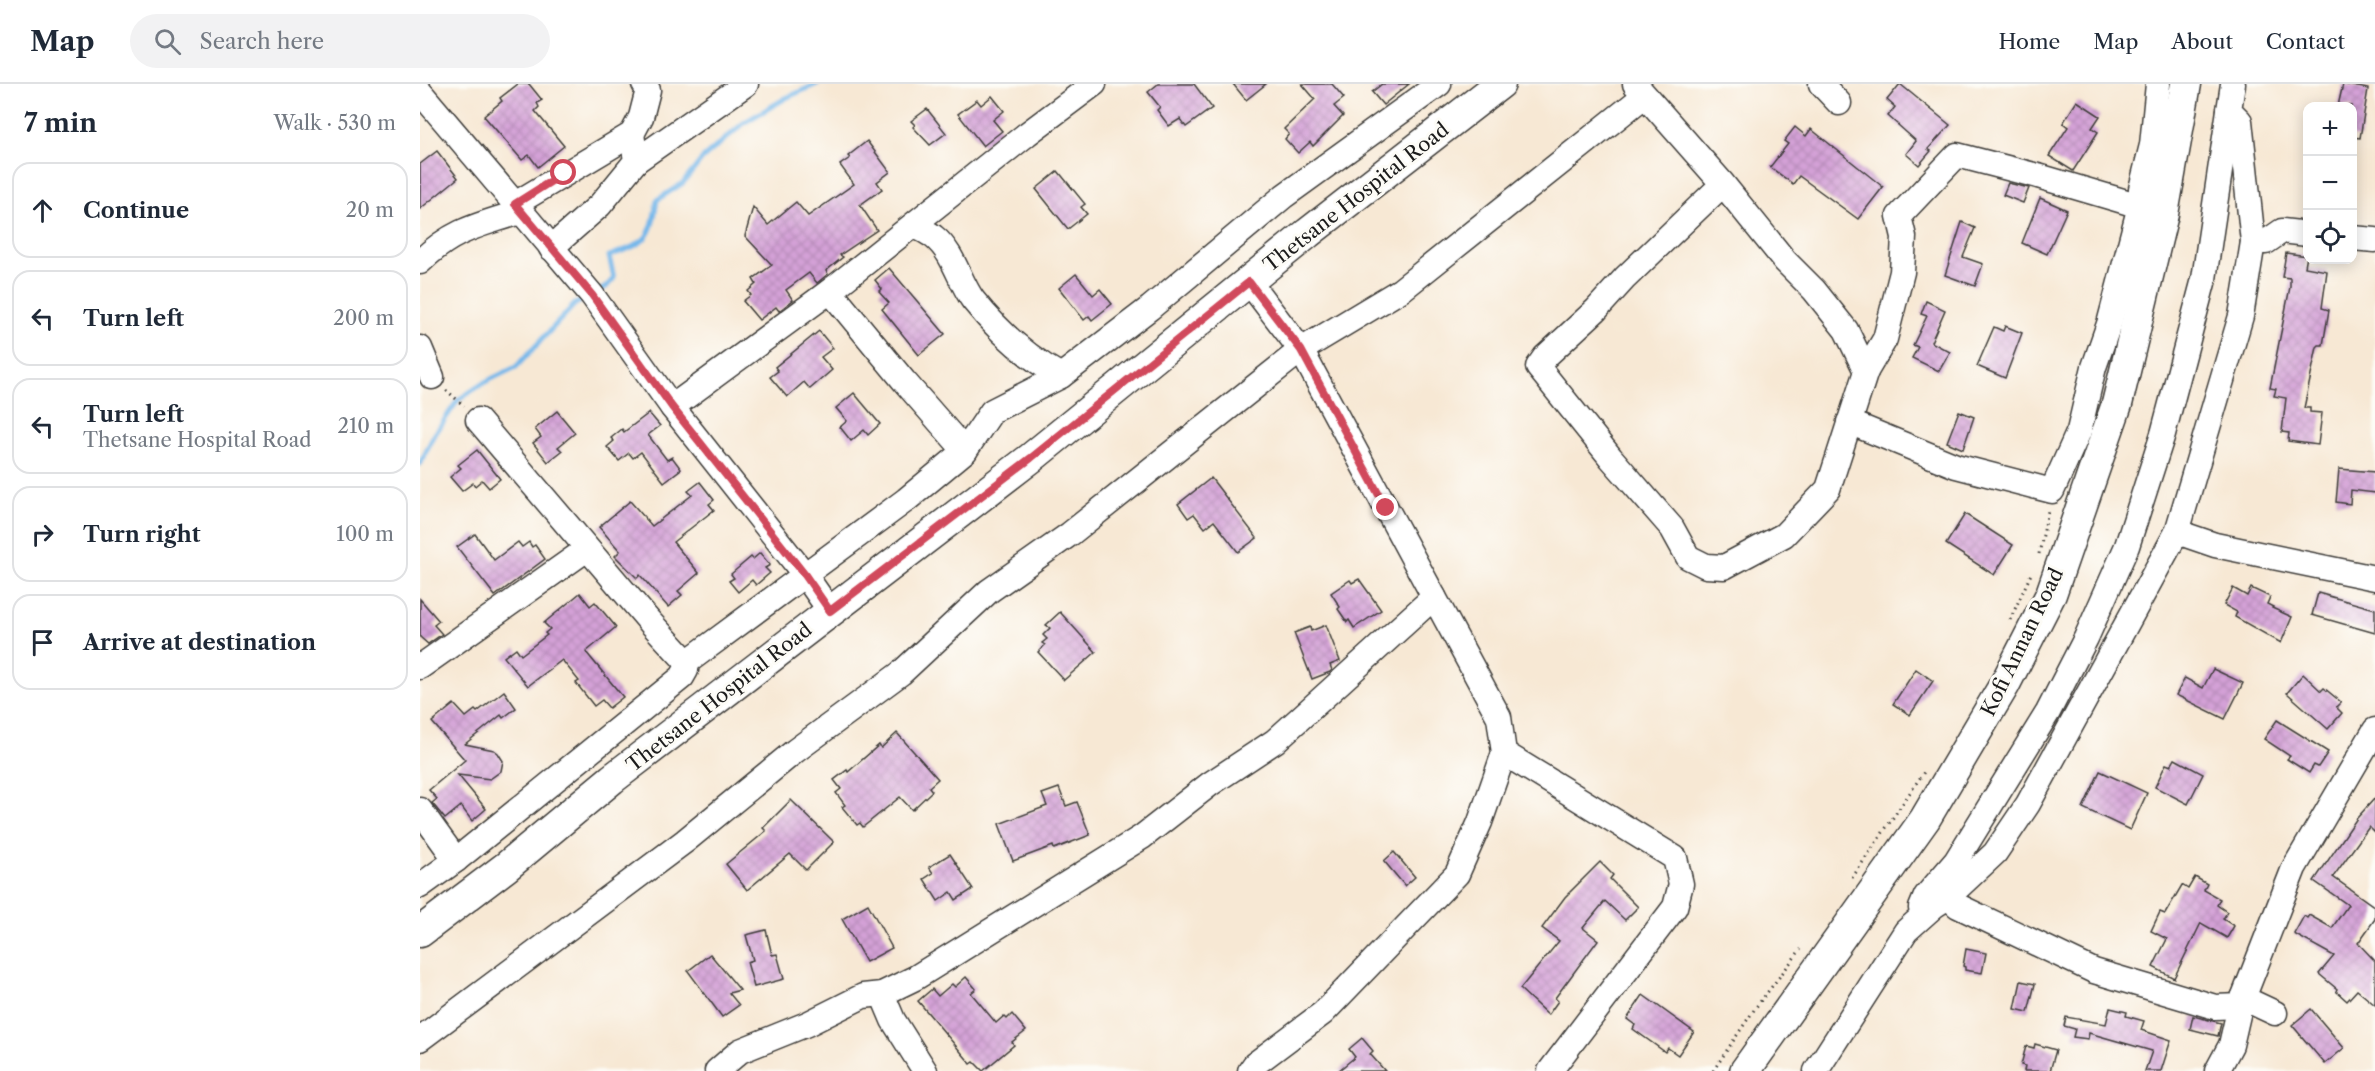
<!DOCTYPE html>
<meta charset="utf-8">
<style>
:root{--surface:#fff;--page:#f2f2f3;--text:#1f2937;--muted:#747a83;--line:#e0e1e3}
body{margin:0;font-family:"Libre Caslon Text",serif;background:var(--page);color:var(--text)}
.controls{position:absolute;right:18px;top:18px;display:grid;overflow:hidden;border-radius:12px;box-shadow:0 3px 15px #0003}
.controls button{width:54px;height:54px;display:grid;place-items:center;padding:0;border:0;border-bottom:2px solid var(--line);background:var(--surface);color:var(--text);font:30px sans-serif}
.stop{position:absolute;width:18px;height:18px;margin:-14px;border:4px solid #d1495b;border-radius:50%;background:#fff}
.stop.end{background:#d1495b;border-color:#fff;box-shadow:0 2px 6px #0008}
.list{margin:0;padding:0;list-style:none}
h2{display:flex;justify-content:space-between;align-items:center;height:78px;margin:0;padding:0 24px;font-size:26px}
h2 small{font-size:20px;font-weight:400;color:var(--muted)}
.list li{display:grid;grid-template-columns:39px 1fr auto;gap:18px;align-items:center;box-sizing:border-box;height:96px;margin:0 12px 12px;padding:0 12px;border:2px solid var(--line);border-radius:18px}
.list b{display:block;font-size:22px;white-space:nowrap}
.list p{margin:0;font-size:20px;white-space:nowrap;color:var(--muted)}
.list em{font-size:20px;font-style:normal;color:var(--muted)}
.icon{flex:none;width:33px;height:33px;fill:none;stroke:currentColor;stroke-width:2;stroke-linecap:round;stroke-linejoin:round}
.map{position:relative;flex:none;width:1955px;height:987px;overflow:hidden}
header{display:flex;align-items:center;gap:36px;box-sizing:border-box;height:84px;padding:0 30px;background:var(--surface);border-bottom:2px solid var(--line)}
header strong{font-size:28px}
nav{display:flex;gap:33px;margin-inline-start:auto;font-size:21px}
.search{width:420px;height:54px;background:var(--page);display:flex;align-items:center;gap:15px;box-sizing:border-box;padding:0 21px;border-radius:33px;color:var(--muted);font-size:22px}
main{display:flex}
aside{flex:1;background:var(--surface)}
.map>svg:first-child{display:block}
</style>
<header>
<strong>Map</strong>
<div class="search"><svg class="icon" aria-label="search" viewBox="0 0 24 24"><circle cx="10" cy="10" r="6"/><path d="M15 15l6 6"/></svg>Search here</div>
<nav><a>Home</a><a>Map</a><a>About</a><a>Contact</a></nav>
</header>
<main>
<aside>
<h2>7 min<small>Walk · 530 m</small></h2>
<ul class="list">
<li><svg class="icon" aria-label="ahead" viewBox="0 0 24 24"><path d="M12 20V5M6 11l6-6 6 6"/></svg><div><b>Continue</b></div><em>20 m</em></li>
<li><svg class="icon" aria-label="left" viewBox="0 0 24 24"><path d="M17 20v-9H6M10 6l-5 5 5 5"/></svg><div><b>Turn left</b></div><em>200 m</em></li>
<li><svg class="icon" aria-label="left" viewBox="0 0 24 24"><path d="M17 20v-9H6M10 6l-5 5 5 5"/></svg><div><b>Turn left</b><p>Thetsane Hospital Road</p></div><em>210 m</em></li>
<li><svg class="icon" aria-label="right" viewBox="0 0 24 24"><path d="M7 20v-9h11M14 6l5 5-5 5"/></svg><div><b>Turn right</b></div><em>100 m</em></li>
<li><svg class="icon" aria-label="arrive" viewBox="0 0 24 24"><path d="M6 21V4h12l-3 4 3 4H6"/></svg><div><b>Arrive at destination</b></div></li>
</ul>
</aside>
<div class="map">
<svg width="1955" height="987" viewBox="0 0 1955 987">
<defs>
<pattern id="building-cross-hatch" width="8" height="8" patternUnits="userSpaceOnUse" patternTransform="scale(1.5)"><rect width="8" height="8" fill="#d4a1d7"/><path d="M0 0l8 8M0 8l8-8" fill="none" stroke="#b58ab8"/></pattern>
</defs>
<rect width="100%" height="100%" fill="#fdfcf7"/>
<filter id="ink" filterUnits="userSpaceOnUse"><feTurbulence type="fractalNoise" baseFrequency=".0167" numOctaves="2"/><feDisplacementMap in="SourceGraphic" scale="12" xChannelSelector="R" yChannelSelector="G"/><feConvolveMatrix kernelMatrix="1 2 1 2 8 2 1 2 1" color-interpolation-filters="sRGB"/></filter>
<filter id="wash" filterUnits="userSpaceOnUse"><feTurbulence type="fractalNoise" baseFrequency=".008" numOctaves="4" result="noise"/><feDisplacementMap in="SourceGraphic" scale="24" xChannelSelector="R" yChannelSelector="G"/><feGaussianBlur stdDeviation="1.35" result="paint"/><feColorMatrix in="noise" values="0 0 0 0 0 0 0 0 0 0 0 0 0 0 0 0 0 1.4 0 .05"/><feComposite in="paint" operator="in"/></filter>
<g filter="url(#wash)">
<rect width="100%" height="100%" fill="#f7e8d4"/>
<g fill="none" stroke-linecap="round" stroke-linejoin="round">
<!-- stream -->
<g stroke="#75b7ea" stroke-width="5">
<path d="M176,209l10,-6 8,-9 -5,-22c39,-14 42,-16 48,-56l26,-17 20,-25 42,-36 41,-24 31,-14"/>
<path d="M0,380l13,-27 25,-37 27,-18 31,-15 59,-63 10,-5"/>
</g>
</g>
<g id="blocks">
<!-- building -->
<g fill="url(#building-cross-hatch)">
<path d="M98,0h11l13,16 -5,3 2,4 -4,4 29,35 -26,21 -9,-12 -7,5 -38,-44 18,-15 -2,-3z"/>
<path d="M738,0h36l18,24 -26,19 -6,-8 -11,7 -12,-16 3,-3 -12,-15z"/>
<path d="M813,0h33l-20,16z"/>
<path d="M882,0h30l12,14 -10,8 9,10 -30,30 -3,-4 -12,11 -13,-14 4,-5 -5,-5 31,-30z"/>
<path d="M962,0h27l-26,21 -11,-13z"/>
<path d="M1480,0l50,41 -22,24 3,2 -12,14 -13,-11 10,-13 -28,-25 7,-9 -8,-7z"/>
<path d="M1923,0l25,5 -8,49 -8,-1v-31h-14z"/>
<path d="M572,12l12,15 -11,9 9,11 -19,15 -25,-32 19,-14 4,5z"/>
<path d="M1657,17l23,15 -8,12 6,4 -25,39 -24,-15 19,-29 -5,-4z"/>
<path d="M507,25l19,24 -16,12 -17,-18 2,-2 -4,-4z"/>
<path d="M1375,43l11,9 5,-7 72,58 -25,32 -59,-43 -6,8 -23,-17 18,-23 -4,-3z"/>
<path d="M447,57l23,31 -13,10 5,7 -22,16 17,25 -37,25 3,2 -17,14 2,3 -11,9 -8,-10 -23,17 7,10 -14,11 -3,-4 -17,13 -16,-19 8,-6 -3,-4 8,-7 -3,-5 19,-14 -27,-29 8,-29 15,18 28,-23 12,14 46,-32 -14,-19 10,-7 -2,-2z"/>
<path d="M17,67l21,27 -38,31v-45z"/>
<path d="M638,87l27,33 -4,3 6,7 -19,15 -32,-40z"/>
<path d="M1588,99l21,5 -6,15 -20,-8z"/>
<path d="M1620,114l27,12 -20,44 -25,-11z"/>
<path d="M1542,138l13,6 -12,29 20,7 -8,22 -30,-11z"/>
<path d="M1866,169l21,3 -2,11 22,4 -5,37 7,2 -6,35h-4l-2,2 -13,61h6v4l12,1 -4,32 -30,-4 1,-8 -7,-1 4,-34 -12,-2 2,-7 -6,-1 20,-101v-9l-8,-1z"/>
<path d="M469,184l56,66 -26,21 -37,-46 7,-6 -10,-11 3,-3 -7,-9z"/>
<path d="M656,190l17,21 7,-6 12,15 -20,16 -3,-4 -5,4 -25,-32z"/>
<path d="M1506,217l19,9 -14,32 19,10 -11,19 -27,-13 6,-11 -5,-2 14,-29 -6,-2z"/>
<path d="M1585,242l17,7 -17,45 -28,-12 17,-39 9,4z"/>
<path d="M399,247l14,17 -12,9 11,13 -22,19 -6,-7 -17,15 -17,-20 8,-6 -3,-4z"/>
<path d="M434,309l26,31 -12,11 -4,-5 -13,11 -11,-14 7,-6 -11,-13z"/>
<path d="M137,327l18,22 -17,14 4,4 -14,11 -15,-19 8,-6 -6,-8z"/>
<path d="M1539,327l15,6 -11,32 -16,-7z"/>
<path d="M229,329l11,13 -12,9 19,25 5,-3 9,12 -17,13 -23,-30 -8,6 -4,-5 -10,8 -12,-14 7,-6 -3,-3 11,-9 2,3z"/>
<path d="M57,366l23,29 -11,9 -7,-8 -7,6 -2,-3 -11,8 -12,-14 11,-9 -3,-3z"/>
<path d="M1919,385l36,3v21l-24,-3 -1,14 -14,-2z"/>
<path d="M791,394l46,60 -19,14 -24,-31 -9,7 -11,-14 -6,4 -10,-14z"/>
<path d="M280,398l14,18 -5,4 5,6 -41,32 26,31 -21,18 4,4 -14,12 -28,-32 -3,3 -22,-22 5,-5 -21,-24 31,-26 22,25 40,-31 -4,-4z"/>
<path d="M1545,430l48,31 -19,30 -48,-31z"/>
<path d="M55,450l19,26 24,-18 4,5 7,-5 3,5 3,-2 10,14 -50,37 -38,-49z"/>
<path d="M340,469l10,12 -5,3 5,5 -14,12 -4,-5 -14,12 -9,-11 5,-3 -3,-4 20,-17 2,2z"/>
<path d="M939,495l22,31 -27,18 -5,-8 -2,2 -9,-13 2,-2 -9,-14 19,-13 2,3z"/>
<path d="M1813,504l14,8 4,-8 19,9 -3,7 6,3 -1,1 20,9 -11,26 -46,-26 2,-5 -13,-7z"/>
<path d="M160,509l10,13 5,-4 21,25 -30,25 37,45 -14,11 -7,-8 -8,6 -18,-23 3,-2 -17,-21 -34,26 -24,-29 12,-9 5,7 26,-20 -2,-2 5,-4 -6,-6z"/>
<path d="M1898,509l57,16v24l-63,-18z"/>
<path d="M0,515l19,22 -5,4 8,9 -14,10 -8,-7z"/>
<path d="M640,528l36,40 -32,28 -26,-28 7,-7 -3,-2 5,-4 -4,-4 7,-7 -4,-3z"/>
<path d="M906,541l14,36 -10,4 2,5 -2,2 -18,7 -18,-46 16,-6 1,4z"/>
<path d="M1496,585l17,12 -23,34 -17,-11z"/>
<path d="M1793,585l30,14 -18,36 -49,-24 9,-17 18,10z"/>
<path d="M1883,590l18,17 3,-3 17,14 -5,5 6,6 -14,16 -41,-36z"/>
<path d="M84,607l12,17 -13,10 -2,-3 -36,29 29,6 4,3 5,8 -2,10 -11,8 -32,-4 28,34 -14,12 -11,-15 -16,13 -13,-16 5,-4 -8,-9 36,-30 -33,-38 22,-18 12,13 9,-7 2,2z"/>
<path d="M1857,636l51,32 -10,15 -4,-2 -5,8 -22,-14 3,-3 -26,-17z"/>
<path d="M477,649l41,46 -9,8 3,4 -20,19 -12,-13 -37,30 -3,-4 -3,2 -15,-18 3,-2 -9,-12 5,-4 -7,-9 13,-10 1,2 31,-27 2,3z"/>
<path d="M1755,675l28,15 -15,30 -33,-17 11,-23 5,2z"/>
<path d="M1680,687l47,22 -17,37 -47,-22z"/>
<path d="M639,704l7,18 11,-4 13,33 -36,14 -1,-3 -40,15 -14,-37 48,-18 -5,-12z"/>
<path d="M1955,714v35l-6,-6 -36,50 42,30v12l-17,24 17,18v44l-18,-15 -10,11 -11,-10 1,-2 -18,-15 15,-18 -40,-22 10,-18 3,2 2,-3 23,13 16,-23 -34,-24 43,-63z"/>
<path d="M371,716l43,42 -28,28 -16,-16 -43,36 -21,-26 40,-33 -3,-3z"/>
<path d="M974,768l21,25 -10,9 -21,-25z"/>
<path d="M530,770l23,35 -17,11 -5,-8 -13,9 -14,-22 9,-6 -4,-6z"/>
<path d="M1180,778l13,13 -3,4 28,28 -13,13 -20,-19 -22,27 15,12 -43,58 3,3 -10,14 -28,-26 39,-48 -17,-13 23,-31z"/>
<path d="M1775,793l12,7 -3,6 16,9 -3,6 10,7 -4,7 11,7 -7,12 -26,-15 -27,55 -21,-11 14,-28 -16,-8 9,-19 5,2 17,-29 6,4z"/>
<path d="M448,820l24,44 -26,14 -24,-43z"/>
<path d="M346,846l6,25 5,-1 7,25 -30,8 -7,-25 6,-2 -7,-25z"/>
<path d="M1546,865l20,4 -4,20 -17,-3v-3l-2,-1z"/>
<path d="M290,870l30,36 -11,3 10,12 -17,12 -34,-46z"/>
<path d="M546,893l10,12 -5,4 25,30 8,-7 3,3 5,-5 14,17 -14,11 2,3 -31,26 -9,-9 -3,2 -53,-63 14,-12 6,7 14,-12 3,3z"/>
<path d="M1601,897l14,3 -7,28 -13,-3z"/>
<path d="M1223,911l51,37 -16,23 -10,-7 -3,4 -32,-23 2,-4 -8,-6z"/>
<path d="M1690,924l17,4 -1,4 18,5 -3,9 30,10 -10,31h-16l7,-20 -63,-18 -1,6 -15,-2 2,-8 -11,-3 2,-9 40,7z"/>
<path d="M1891,925l33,39 -19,16 -33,-39z"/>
<path d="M1773,932l28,7 -3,13 -28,-7z"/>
<path d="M942,954l11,13 -3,3 15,17h-47l17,-14 -6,-8z"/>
<path d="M1615,960l21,6 -6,21h-26l1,-5 -4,-1 5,-19 8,2z"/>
</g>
</g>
</g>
<g filter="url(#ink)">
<use href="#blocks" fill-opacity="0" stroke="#3d3b38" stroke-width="1.5"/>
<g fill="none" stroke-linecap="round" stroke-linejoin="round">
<!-- minor casing -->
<g stroke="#3d3b38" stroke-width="27">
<g id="minor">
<path d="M1215,0l88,100 62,77 29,29 32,40 20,41 -38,118 -44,46 -60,32 -18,-1 -18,-9 -16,-29 -61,-70 -73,-91 7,-10 51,-47 29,-32 98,-94"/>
<path d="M1401,0l18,19"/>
<path d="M0,8l172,203 80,112 133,168 25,36"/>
<path d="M216,77l110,-77"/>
<path d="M95,120l117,-70 9,-17 7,-27 -4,-6"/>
<path d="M494,141c6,4 14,7 20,12 20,16 25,44 39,63 24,30 54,57 88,76"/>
<path d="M1932,154l23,2"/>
<path d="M1833,158h13l16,-11 26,3"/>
<path d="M131,164l49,-43 36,-44 -4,-27"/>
<path d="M0,178c32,-32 59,-37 100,-50"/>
<path d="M410,207l74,90 61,70"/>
<path d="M0,264l12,29"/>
<path d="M1446,287l19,-32 17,-67 2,-35 -5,-21 58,-61 81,21 102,30 1,-17 11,-44 6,-61"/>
<path d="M252,323l158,-116 197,-157 67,-50"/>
<path d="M58,336l172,202 37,40"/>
<path d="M1429,338l107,44 96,25 27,-60 15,-64 15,-43 31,-118"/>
<path d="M1757,448l38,13 160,33"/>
<path d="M0,583l167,-118"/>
<path d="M1084,669l171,105 6,26 -6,23 -125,164"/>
<path d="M0,726l36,50"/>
<path d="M0,802l36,-26 226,-183 4,-7 1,-8 219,-162 59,-49 27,-40 69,-35 89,-68 134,-112 155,-112"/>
<path d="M1528,813l10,9 136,65 121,36 25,-1"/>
<path d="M1502,829l-1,-5 5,-12 30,-35 92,-149 38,-74 41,-92 36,-112 41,-155 25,-169"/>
<path d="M462,910l11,26 32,51"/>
<path d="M1823,914l32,15"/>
<path d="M0,955l265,-198 110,-90 106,-78 88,-82 81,-57 231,-184 100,-60 243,-194"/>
<path d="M297,987l23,-20 67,-27 56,-28 19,-2 33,-16 227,-141 68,-53 65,-43 159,-144 -133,-247 -52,-68"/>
<path d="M830,987l5,-7 68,-51 134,-139 23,-52 24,-69 -5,-36 -65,-120"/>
<path d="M1396,987l90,-140 28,-25 14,-9 47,-44 33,-49 149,-272 64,-216 12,-74 -13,-121 -11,-11 4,-26"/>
<path d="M1797,987l14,-26 9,-39 54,-138 81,-138"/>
</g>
</g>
<!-- major casing -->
<g stroke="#3d3b38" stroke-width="33">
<g id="major">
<path d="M0,848l86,-65 106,-88 419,-321 277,-225 192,-149"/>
<path d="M1325,987l180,-252 80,-135 46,-90 66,-190 46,-190 23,-130"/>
</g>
</g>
<!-- path -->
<g stroke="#3d3b38" stroke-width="3" stroke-dasharray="1.5 4.5" stroke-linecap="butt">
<path d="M26,306l18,16"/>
<path d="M1619,470l9,-43"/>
<path d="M1590,536l21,-46"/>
<path d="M1432,794l72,-106"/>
<path d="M1293,987l43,-64 45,-58"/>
</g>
<!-- minor -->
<use href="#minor" stroke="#fff" stroke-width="24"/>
<!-- major -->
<use href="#major" stroke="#fff" stroke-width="30"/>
</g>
</g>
<g fill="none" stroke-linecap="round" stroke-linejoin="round" filter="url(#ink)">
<!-- route -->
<path stroke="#d1495b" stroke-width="8" d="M144,89l-49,31 77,91 80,112 133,168 25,36 201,-153 218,-176 52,68 85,158"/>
</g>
<g text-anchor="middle" stroke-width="6" stroke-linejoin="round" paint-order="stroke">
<!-- street labels -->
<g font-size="20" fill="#1c1c1c" stroke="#fdfcf7">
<text transform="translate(936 113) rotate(-38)" y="7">Thetsane Hospital Road</text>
<text transform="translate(1602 558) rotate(-64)" y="7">Kofi Annan Road</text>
<text transform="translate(299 613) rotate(-38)" y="7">Thetsane Hospital Road</text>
</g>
</g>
</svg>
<div class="controls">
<button>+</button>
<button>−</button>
<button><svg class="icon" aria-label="locate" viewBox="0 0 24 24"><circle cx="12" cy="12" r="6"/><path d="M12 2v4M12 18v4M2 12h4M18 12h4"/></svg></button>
</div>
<div class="stop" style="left:144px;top:89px"></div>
<div class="stop end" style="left:966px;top:424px"></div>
</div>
</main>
